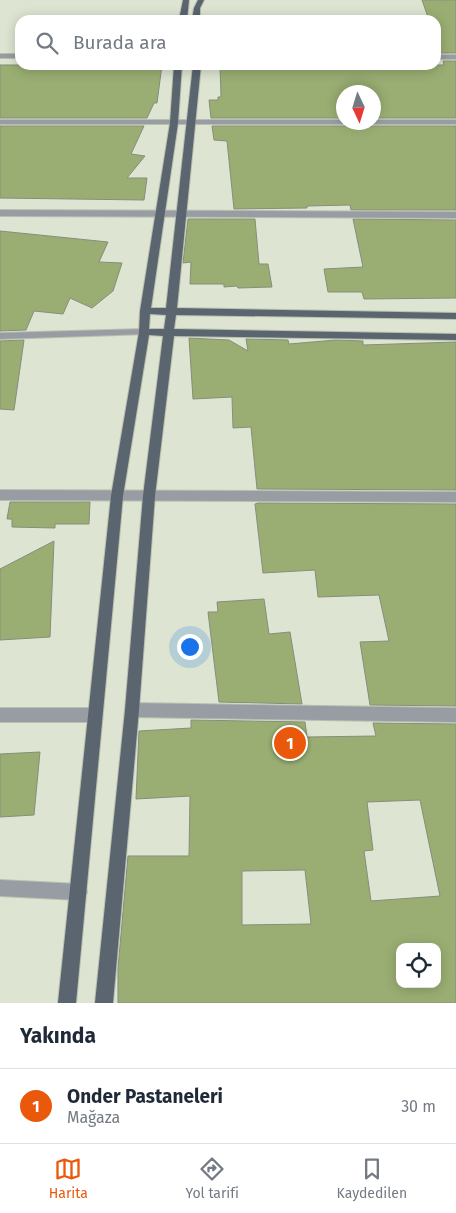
<!DOCTYPE html>
<html lang="tr">
<meta charset="utf-8">
<style>
:root{--surface:#fff;--page:#f6f6f7;--text:#1f2937;--muted:#747a83;--line:#e0e1e3;--accent:#ea580c}
body{margin:0;font-family:"Fira Sans",sans-serif;background:var(--page);color:var(--text)}
.controls{position:absolute;right:15px;bottom:15px;display:grid;overflow:hidden;border-radius:10px;box-shadow:0 2px 12px #0003}
.controls button{width:45px;height:45px;display:grid;place-items:center;padding:0;border:0;border-bottom:1px solid var(--line);background:var(--surface);color:var(--text);font:25px sans-serif}
.compass{position:absolute;left:336px;top:85px;width:45px;height:45px;border-radius:50%;background:var(--surface);box-shadow:0 2px 12px #0003;rotate:176deg}
.you{position:absolute;left:189px;top:646px;width:18px;height:18px;margin:-12px;border:4px solid #fff;border-radius:50%;background:#1a73e8;box-shadow:0 0 0 8px #1a73e833}
.badge{display:grid;place-items:center;width:32px;height:32px;border-radius:50%;background:var(--accent);color:#fff;font-size:16px;font-weight:700}
.pin{position:absolute;translate:-50% -50%;border:2px solid #fff;box-shadow:0 1px 5px #0006}
.list{margin:0;padding:0;list-style:none}
h2{display:flex;justify-content:space-between;align-items:center;height:65px;margin:0;padding:0 20px;font-size:21px}
h2 small{font-size:16px;font-weight:400;color:var(--muted)}
.list li{display:grid;grid-template-columns:32px 1fr auto;gap:15px;align-items:center;box-sizing:border-box;height:75px;padding:0 20px;border-top:1px solid var(--line)}
.list b{display:block;font-size:19px;white-space:nowrap}
.list p{margin:0;font-size:16px;white-space:nowrap;color:var(--muted)}
.list em{font-size:16px;font-style:normal;color:var(--muted)}
.icon{flex:none;width:28px;height:28px;fill:none;stroke:currentColor;stroke-width:2;stroke-linecap:round;stroke-linejoin:round}
.map{position:relative;flex:none;width:456px;height:1003px;overflow:hidden}
.search{position:absolute;background:var(--surface);box-shadow:0 2px 12px #0003;left:15px;right:15px;top:15px;height:55px;display:flex;align-items:center;gap:12px;box-sizing:border-box;padding:0 18px;border-radius:15px;color:var(--muted);font-size:19px}
.sheet{height:140px;background:var(--surface)}
nav{display:flex;justify-content:space-around;align-items:center;box-sizing:border-box;height:70px;border-top:1px solid var(--line);background:var(--surface);font-size:14px;color:var(--muted)}
nav a{display:grid;justify-items:center;gap:2px}
nav .on{color:var(--accent)}
.map>svg:first-child{display:block}
</style>
<div class="map">
<svg width="456" height="1003" viewBox="0 0 456 1003">
<rect width="100%" height="100%" fill="#dde4d1"/>
<!-- building -->
<g fill="#9aae73" stroke="#878d7c" fill-rule="evenodd">
<path d="M422,0h34v53h-16l-4,-11v-22h-7z"/>
<path d="M443,61h13v57h-82v-26h-30v26h-133l-2,-18h9v-3h3l-1,-32h224z"/>
<path d="M0,65h162l-5,38h-3l-7,15h-147z"/>
<path d="M0,126h144l-13,28 14,2 -18,22h20l-3,22 -144,-2z"/>
<path d="M212,126h244v84h-105l-1,-5 -43,1v2l-73,1 -7,-68 -13,-1z"/>
<path d="M188,219h67l4,45h9l4,23 -34,1 -1,-2 -13,1v-3h-34l1,-22 -8,1z"/>
<path d="M353,219l103,1v78l-92,1 -2,-7h-34l-4,-23 39,-2z"/>
<path d="M0,231l108,11 -9,20 23,1 -9,28 -21,17 -22,-10 -7,16 -29,-3 -8,19 -26,1z"/>
<path d="M189,338l40,2 19,11 -2,-12 42,1 1,4 47,-4 27,1v4l93,-3v148l-199,-1 -6,-62 -18,1 -1,-31 -39,2z"/>
<path d="M24,340l-10,70 -14,-1v-68z"/>
<path d="M10,502h80l-1,22h-34v4l-43,-1v-8h-5z"/>
<path d="M258,503l198,1v202l-86,-1 -10,-63 29,-1 -10,-46 -61,2 -3,-27 -52,3 -8,-69z"/>
<path d="M54,541l-4,96 -50,3v-71z"/>
<path d="M264,599l5,35 21,-2 12,72 -83,-2 -11,-90h10l-1,-10z"/>
<path d="M191,720l114,2 2,15 69,-1 -3,-13 83,1v279h-338v-35l10,-112h61l1,-60 -54,3 3,-68 52,-3zM420,800l20,96 -69,5 -7,-50 9,-1 -6,-48zM305,870l6,54 -69,1v-54zM400,947h37v37h-37z"/>
<path d="M40,752l-6,63 -34,2v-63z"/>
</g>
<g fill="none" stroke-linecap="round" stroke-linejoin="round">
<!-- minor casing -->
<g stroke="#b9bfaf" stroke-width="2">
<g id="minor">
<rect x="0" y="54" width="20" height="4"/>
<rect x="436" y="55" width="20" height="4"/>
<path d="M0,120h344v2h30v-2h82v4h-456z"/>
<path d="M0,210l456,2v6l-456,-2z"/>
<path d="M144,329l4,1 1,2 -1,2 -148,5v-6z"/>
<path d="M0,490l456,2v10l-456,-2z"/>
<path d="M132,703l324,5v14l-324,-5 -5,-2 -2,-5 2,-5z"/>
<path d="M0,708h94l5,2 2,5 -2,5 -5,2h-94z"/>
<path d="M0,880l79,4 6,2 2,6 -2,6 -6,2 -79,-4z"/>
</g>
</g>
<!-- major casing -->
<g stroke="#b9bfaf" stroke-width="2">
<g id="major">
<path d="M183,0h6l-2,20h-8z"/>
<path d="M198,0h6l-4,8v12h-8l2,-12z"/>
<path d="M174,65h8l-4,58 -27,185h15l27,-243h8l-24,243 279,5v6l-280,-4 -2,14 282,5v6l-282,-4 -19,160 -16,214 -26,293h-18l30,-293 18,-214 20,-160 -14,-1 -26,161 -47,507h-18l53,-507 28,-164 1,-21 30,-188zM150,314l16,1 -2,14h-15z"/>
</g>
</g>
<!-- minor -->
<use href="#minor" fill="#979da3" fill-rule="evenodd"/>
<!-- major -->
<use href="#major" fill="#5a6570" fill-rule="evenodd"/>
</g>
</svg>
<div class="controls">
<button><svg class="icon" aria-label="locate" viewBox="0 0 24 24"><circle cx="12" cy="12" r="6"/><path d="M12 2v4M12 18v4M2 12h4M18 12h4"/></svg></button>
</div>
<svg class="compass" viewBox="-18 -18 36 36"><path d="M0-13l5 13h-10z" fill="#e53935"/><path d="M0 13l5-13h-10z" fill="#747a83"/></svg>
<div class="you"></div>
<div class="pin badge" style="left:290px;top:743px">1</div>
<div class="search"><svg class="icon" aria-label="search" viewBox="0 0 24 24"><circle cx="10" cy="10" r="6"/><path d="M15 15l6 6"/></svg>Burada ara</div>
</div>
<section class="sheet">
<h2>Yakında<small></small></h2>
<ul class="list">
<li><span class="badge">1</span><div><b>Onder Pastaneleri</b><p>Mağaza</p></div><em>30 m</em></li>
</ul>
</section>
<nav>
<a class="on"><svg class="icon" aria-label="map" viewBox="0 0 24 24"><path d="M3 6l6-2 6 2 6-2v14l-6 2-6-2-6 2zM9 4v14M15 6v14"/></svg>Harita</a>
<a><svg class="icon" aria-label="directions" viewBox="0 0 24 24"><path d="M12 3l9 9-9 9-9-9zM9 14v-3h6M13 9l2 2-2 2"/></svg>Yol tarifi</a>
<a><svg class="icon" aria-label="saved" viewBox="0 0 24 24"><path d="M7 4h10v16l-5-4-5 4z"/></svg>Kaydedilen</a>
</nav>
